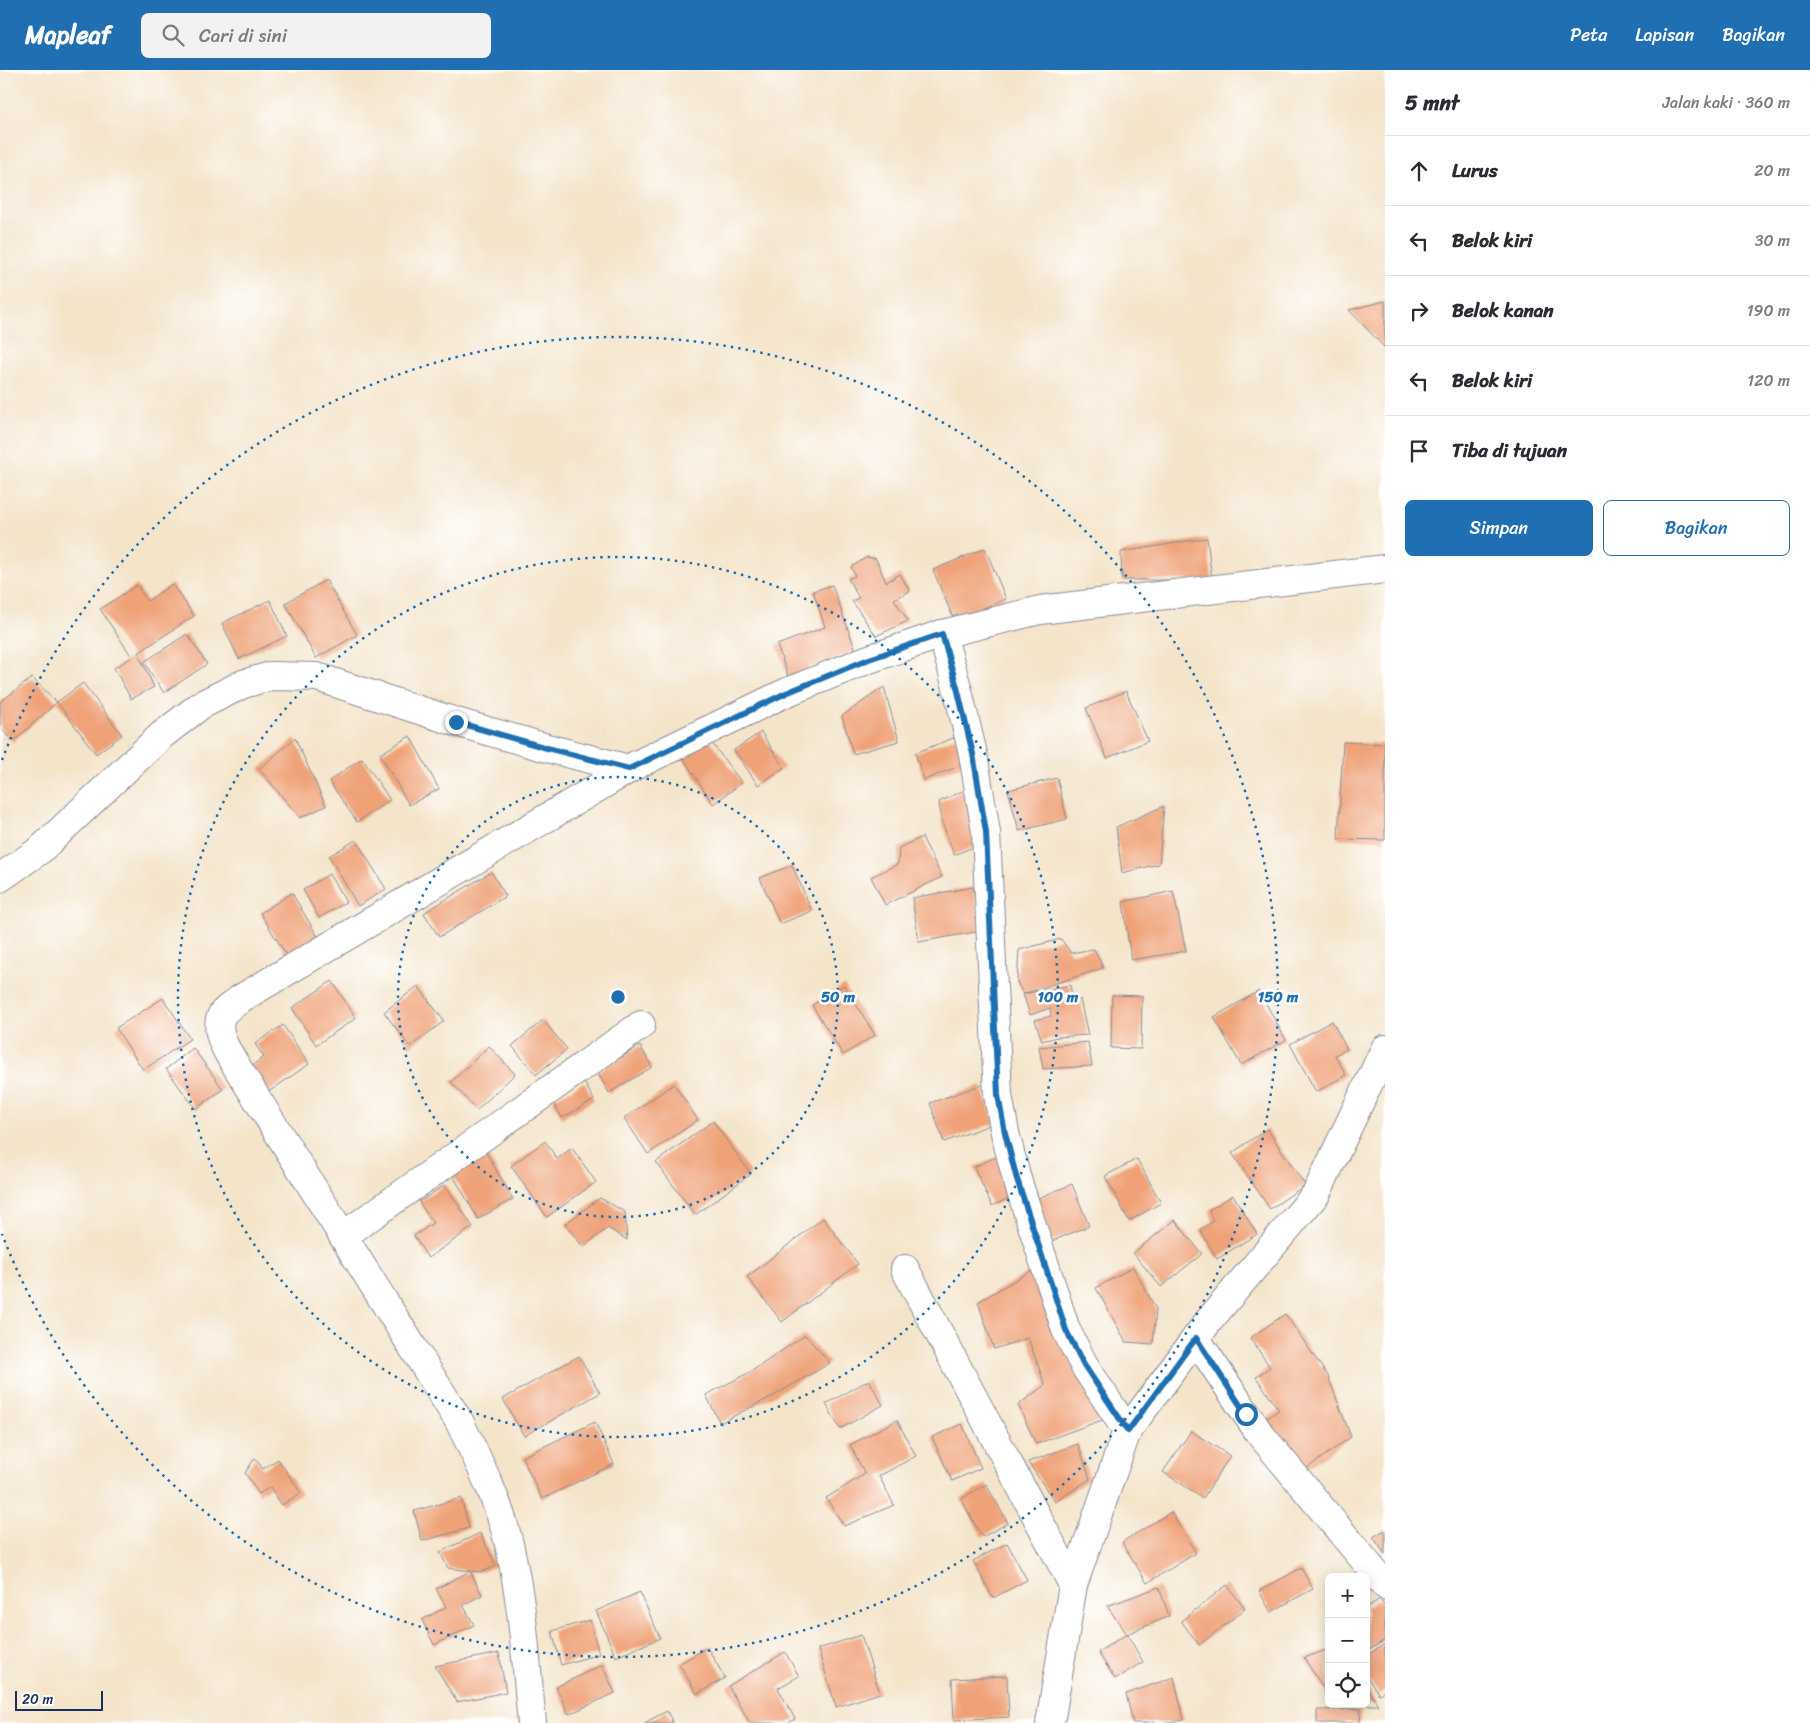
<!DOCTYPE html>
<html lang="id">
<meta charset="utf-8">
<style>
:root{--surface:#fff;--page:#f2f2f3;--text:#2b2b33;--muted:#7c7c81;--line:#e1e1e2;--accent:#1f6fb2}
body{margin:0;font-family:Sriracha,sans-serif;background:var(--page);color:var(--text)}
.controls{position:absolute;right:15px;bottom:15px;display:grid;overflow:hidden;border-radius:8px;box-shadow:0 2px 12px #0003}
.controls button{width:45px;height:45px;display:grid;place-items:center;padding:0;border:0;border-bottom:1px solid var(--line);background:var(--surface);color:var(--text);font:25px sans-serif}
.scale{position:absolute;left:15px;bottom:12px;width:88px;box-sizing:border-box;padding-left:5px;border:2px solid #1b2f5e;border-top:0;font-size:14px;line-height:18px;white-space:nowrap;color:#1b2f5e;-webkit-text-stroke:4px #fff;paint-order:stroke}
.stop{position:absolute;width:15px;height:15px;margin:-11px;border:4px solid #1f6fb2;border-radius:50%;background:#fff}
.stop.end{background:#1f6fb2;border-color:#fff;box-shadow:0 1px 5px #0008}
.list{margin:0;padding:0;list-style:none}
h2{display:flex;justify-content:space-between;align-items:center;height:65px;margin:0;padding:0 20px;font-size:21px}
h2 small{font-size:16px;font-weight:400;color:var(--muted)}
.list li{display:grid;grid-template-columns:32px 1fr auto;gap:15px;align-items:center;box-sizing:border-box;height:70px;padding:0 20px;border-top:1px solid var(--line)}
.list b{display:block;font-size:19px;white-space:nowrap}
.list em{font-size:16px;font-style:normal;color:var(--muted)}
.actions{display:flex;gap:10px;padding:15px 20px}
.actions a{flex:1;padding:11px 0;border:1px solid var(--accent);border-radius:8px;text-align:center;font-size:18px;color:var(--accent)}
.actions .main{background:var(--accent);color:#fff}
.icon{flex:none;width:28px;height:28px;fill:none;stroke:currentColor;stroke-width:2;stroke-linecap:round;stroke-linejoin:round}
.map{position:relative;flex:none;width:1385px;height:1653px;overflow:hidden}
header{display:flex;align-items:center;gap:30px;box-sizing:border-box;height:70px;padding:0 25px;background:var(--accent);color:#fff}
header strong{font-size:24px}
nav{display:flex;gap:28px;margin-inline-start:auto;font-size:18px}
.search{width:350px;height:45px;background:var(--page);display:flex;align-items:center;gap:12px;box-sizing:border-box;padding:0 18px;border-radius:8px;color:var(--muted);font-size:19px}
main{display:flex}
aside{flex:1;background:var(--surface)}
.map>svg:first-child{display:block}
</style>
<header>
<strong>Mapleaf</strong>
<div class="search"><svg class="icon" aria-label="search" viewBox="0 0 24 24"><circle cx="10" cy="10" r="6"/><path d="M15 15l6 6"/></svg>Cari di sini</div>
<nav><a>Peta</a><a>Lapisan</a><a>Bagikan</a></nav>
</header>
<main>
<div class="map">
<svg width="1385" height="1653" viewBox="0 0 1385 1653">
<rect width="100%" height="100%" fill="#fff"/>
<filter id="ink" filterUnits="userSpaceOnUse"><feTurbulence type="fractalNoise" baseFrequency=".02" numOctaves="2"/><feDisplacementMap in="SourceGraphic" scale="10" xChannelSelector="R" yChannelSelector="G"/><feConvolveMatrix kernelMatrix="1 2 1 2 8 2 1 2 1" color-interpolation-filters="sRGB"/></filter>
<filter id="wash" filterUnits="userSpaceOnUse"><feTurbulence type="fractalNoise" baseFrequency=".0096" numOctaves="4" result="noise"/><feDisplacementMap in="SourceGraphic" scale="20" xChannelSelector="R" yChannelSelector="G"/><feGaussianBlur stdDeviation="1.12" result="paint"/><feColorMatrix in="noise" values="0 0 0 0 0 0 0 0 0 0 0 0 0 0 0 0 0 1.4 0 .05"/><feComposite in="paint" operator="in"/></filter>
<g filter="url(#wash)">
<rect width="100%" height="100%" fill="#f4e4ca"/>
<g id="blocks">
<!-- building -->
<g fill="#efa278">
<path d="M1385,231v47l-36,-38z"/>
<path d="M1207,468l5,42h-90l-1,-28z"/>
<path d="M985,478l21,51 -52,21 -21,-50z"/>
<path d="M867,487l9,2 10,23 14,-8 10,17 -16,8 14,22 -32,15 -24,-35 7,-3 -11,-19 7,-3 -4,-9z"/>
<path d="M326,510l31,55 -41,23 -31,-55z"/>
<path d="M172,514l22,32 -56,37 16,34 -23,12 -17,-31 18,-11 -32,-48 37,-24 10,16z"/>
<path d="M832,515l24,66 -68,25 -11,-31 48,-18 -12,-36z"/>
<path d="M270,530l17,36 -48,23 -17,-36z"/>
<path d="M187,564l20,30 -43,29 -20,-31z"/>
<path d="M32,608l25,24 -44,40 -13,-15v-25z"/>
<path d="M83,613l39,52 -26,19 -39,-52z"/>
<path d="M884,617l15,54 -46,13 -11,-38z"/>
<path d="M1126,621l22,50 -41,17 -21,-50z"/>
<path d="M761,662l23,36 -26,17 -24,-35z"/>
<path d="M705,664l37,49 -29,21 -36,-55z"/>
<path d="M961,665l11,26 -48,19 -9,-27z"/>
<path d="M410,666l29,53 -30,16 -29,-51z"/>
<path d="M295,668l31,68 -26,12 -41,-49z"/>
<path d="M1343,672l42,2v96l-47,-1z"/>
<path d="M362,688l28,42 -33,22 -28,-41z"/>
<path d="M1057,708l10,41 -48,12 -11,-41z"/>
<path d="M967,719l15,54 -28,12 -12,-33 -3,-20z"/>
<path d="M1164,736l-5,58 -37,9 -6,-46z"/>
<path d="M922,767l20,40 -57,28 -14,-28 27,-13 1,-16z"/>
<path d="M356,770l30,49 -28,17 -29,-50z"/>
<path d="M792,795l20,46 -32,13 -20,-46z"/>
<path d="M491,802l15,24 -67,41 -15,-24z"/>
<path d="M329,804l17,28 -27,16 -16,-28z"/>
<path d="M973,817l8,44 -62,11 -7,-44z"/>
<path d="M1173,821l13,60 -55,9 -8,-58z"/>
<path d="M292,823l26,44 -31,19 -27,-43z"/>
<path d="M1061,869l10,14 23,-4 9,19 -80,26 47,-9 3,16 7,-2 8,36 -31,2 -15,4 -7,-21 16,-4 -1,-8 -20,7 -7,-21 -6,-12 2,-32z"/>
<path d="M332,911l24,37 -40,27 -24,-37z"/>
<path d="M844,915l31,50 -32,20 -31,-50z"/>
<path d="M418,916l26,35 -34,26 -26,-35z"/>
<path d="M1259,921l27,49 -45,25 -27,-48z"/>
<path d="M1112,925l30,1 -1,53 -30,-1z"/>
<path d="M163,928l27,41 -47,31 -27,-42z"/>
<path d="M543,950l24,29 -31,26 -24,-29z"/>
<path d="M1332,951l15,28 -12,6 11,20 -30,17 -26,-48z"/>
<path d="M283,955l26,39 -42,29 -17,-26 14,-10 -9,-13z"/>
<path d="M1088,972l4,24 -49,3 -4,-22z"/>
<path d="M489,976l26,28 -38,36 -26,-28z"/>
<path d="M640,976l12,21 -43,26 -12,-21z"/>
<path d="M193,978l30,41 -27,20 -30,-40z"/>
<path d="M584,1012l10,18 -32,18 -10,-18z"/>
<path d="M674,1014l24,36 -50,34 -24,-36z"/>
<path d="M981,1015l14,38 -51,19 -14,-39z"/>
<path d="M713,1051l38,53 -56,41 -39,-53z"/>
<path d="M1267,1059l38,56 -35,24 -38,-56z"/>
<path d="M545,1071l12,18 15,-11 24,34 -49,35 -36,-51z"/>
<path d="M486,1082l27,47 -35,20 -27,-47z"/>
<path d="M998,1086l18,39 -24,11 -18,-39z"/>
<path d="M1137,1089l24,44 -32,18 -24,-45z"/>
<path d="M1072,1114l17,42 -37,15 -16,-42z"/>
<path d="M445,1115l28,42 -45,31 -14,-22 19,-13 -14,-21z"/>
<path d="M1233,1125l24,39 -40,25 -17,-29 13,-9 -4,-11z"/>
<path d="M600,1128l25,14 2,28 -19,-12 -25,19 -18,-23z"/>
<path d="M823,1148l35,46 -76,58 -35,-45z"/>
<path d="M1175,1150l27,34 -41,33 -28,-34z"/>
<path d="M1133,1197l23,42 -3,35 -27,-2 -30,-54z"/>
<path d="M1032,1200l73,149 -69,25 -18,-39 27,-20 -17,-47 -34,11 -16,-47z"/>
<path d="M1285,1244l43,62 23,61 -55,39 -39,-51 22,-15 -23,-33 14,-10 -20,-29z"/>
<path d="M805,1265l25,28 -55,32 -55,28 -14,-28 46,-24z"/>
<path d="M579,1286l21,37 -76,43 -21,-37z"/>
<path d="M869,1310l14,25 -43,24 -14,-25z"/>
<path d="M897,1350l19,36 -37,20 15,29 -50,21 -18,-28 39,-24 -15,-29z"/>
<path d="M595,1352l19,42 -72,35 -20,-42z"/>
<path d="M962,1354l19,44 -29,13 -20,-44z"/>
<path d="M1191,1361l39,25 -27,42 -40,-26z"/>
<path d="M1078,1374l12,35 -35,23 -27,-40z"/>
<path d="M255,1388l8,11 15,-10 23,34 -19,12 -12,-18 -11,7 -14,-21z"/>
<path d="M986,1414l22,39 -26,14 -21,-38z"/>
<path d="M461,1428l8,30 -47,13 -8,-30z"/>
<path d="M1171,1442l25,41 -49,30 -25,-41z"/>
<path d="M1385,1460v24l-12,-17z"/>
<path d="M480,1463l16,33 -14,6 -12,-1 12,24 -19,10 11,20 -40,20 -12,-25 24,-13 -10,-18 34,-18 -22,-3 -8,-16z"/>
<path d="M1007,1473l20,37 -34,18 -20,-37z"/>
<path d="M1301,1498l12,21 -42,23 -12,-21z"/>
<path d="M1227,1515l18,24 -46,36 -18,-24z"/>
<path d="M1159,1517l10,29 -42,18 16,28 -28,17 -17,-27 29,-18 -20,-28z"/>
<path d="M640,1522l20,46 -44,19 -20,-46z"/>
<path d="M1380,1529l5,8v33l-19,12v-44z"/>
<path d="M590,1550l9,34 -38,11 -9,-34z"/>
<path d="M861,1565l19,58 -44,14 -18,-58z"/>
<path d="M1385,1574v46l-6,4 -13,-18v-20z"/>
<path d="M707,1577l18,31 -28,16 -18,-30z"/>
<path d="M1329,1579v48l-25,-39z"/>
<path d="M785,1582l14,24 -21,12 17,31 -7,4h-38l-22,-37z"/>
<path d="M499,1583l7,39 -49,10 -22,-36z"/>
<path d="M602,1595l13,28 -46,21 -13,-27z"/>
<path d="M1007,1606l2,41 -55,3 -2,-41z"/>
<path d="M1174,1607l10,43 -15,3h-36l-7,-29z"/>
<path d="M1366,1616l12,19h-12z"/>
<path d="M1361,1639l-1,14h-43v-13z"/>
<path d="M667,1641l6,12h-29z"/>
</g>
</g>
</g>
<g filter="url(#ink)">
<use href="#blocks" fill-opacity="0" stroke="#888a94" stroke-width="1"/>
<g fill="none" stroke-linecap="round" stroke-linejoin="round">
<!-- street casing -->
<g stroke="#888a94" stroke-width="30">
<g id="street">
<path d="M942,564l15,53 16,67 13,78 12,263 7,38 11,43 50,154 18,35 43,66"/>
<path d="M0,808l40,-28 122,-115 39,-30 42,-21 28,-8 46,1 139,45 91,26 82,21"/>
<path d="M343,1166l298,-211"/>
<path d="M905,1199l168,316"/>
<path d="M1196,1269l64,95 125,151"/>
<path d="M532,1653c-6,-60 -9,-120 -23,-179 -10,-43 -31,-84 -50,-123l-229,-365c-7,-12 -16,-30 -7,-43 4,-5 12,-9 17,-14l396,-234 149,-72 84,-34 73,-25 98,-24 345,-41"/>
<path d="M1050,1653l23,-138 54,-154 80,-108 109,-129 69,-145"/>
</g>
</g>
<!-- street -->
<use href="#street" stroke="#fff" stroke-width="28"/>
</g>
</g>
<g fill="none" stroke-linecap="round" stroke-linejoin="round" filter="url(#ink)">
<!-- route -->
<path stroke="#1f6fb2" stroke-width="6" d="M456,652l91,26 82,21 157,-76 83,-34 73,-25 15,53 16,67 13,78 12,263 7,38 11,43 50,154 18,35 44,66 68,-93 50,76"/>
</g>
<!-- distance rings -->
<g fill="none" stroke="#1f6fb2" stroke-width="2.5" stroke-dasharray="2.5 5">
<circle cx="618" cy="927" r="220"/>
<circle cx="618" cy="927" r="440"/>
<path d="M2 690A660 660 0 1 1 2 1164"/>
</g>
<circle cx="618" cy="927" r="8" fill="#1f6fb2" stroke="#fff" stroke-width="2.5"/>
<g font-size="15" text-anchor="middle" font-weight="bold" fill="#1f6fb2" stroke="#fff" stroke-width="5" stroke-linejoin="round" paint-order="stroke">
<text x="838" y="932">50 m</text>
<text x="1058" y="932">100 m</text>
<text x="1278" y="932">150 m</text>
</g>
</svg>
<div class="controls">
<button>+</button>
<button>−</button>
<button><svg class="icon" aria-label="locate" viewBox="0 0 24 24"><circle cx="12" cy="12" r="6"/><path d="M12 2v4M12 18v4M2 12h4M18 12h4"/></svg></button>
</div>
<div class="scale">20 m</div>
<div class="stop" style="left:1246px;top:1344px"></div>
<div class="stop end" style="left:456px;top:652px"></div>
</div>
<aside>
<h2>5 mnt<small>Jalan kaki · 360 m</small></h2>
<ul class="list">
<li><svg class="icon" aria-label="ahead" viewBox="0 0 24 24"><path d="M12 20V5M6 11l6-6 6 6"/></svg><div><b>Lurus</b></div><em>20 m</em></li>
<li><svg class="icon" aria-label="left" viewBox="0 0 24 24"><path d="M17 20v-9H6M10 6l-5 5 5 5"/></svg><div><b>Belok kiri</b></div><em>30 m</em></li>
<li><svg class="icon" aria-label="right" viewBox="0 0 24 24"><path d="M7 20v-9h11M14 6l5 5-5 5"/></svg><div><b>Belok kanan</b></div><em>190 m</em></li>
<li><svg class="icon" aria-label="left" viewBox="0 0 24 24"><path d="M17 20v-9H6M10 6l-5 5 5 5"/></svg><div><b>Belok kiri</b></div><em>120 m</em></li>
<li><svg class="icon" aria-label="arrive" viewBox="0 0 24 24"><path d="M6 21V4h12l-3 4 3 4H6"/></svg><div><b>Tiba di tujuan</b></div></li>
</ul>
<div class="actions"><a class="main">Simpan</a><a>Bagikan</a></div>
</aside>
</main>
